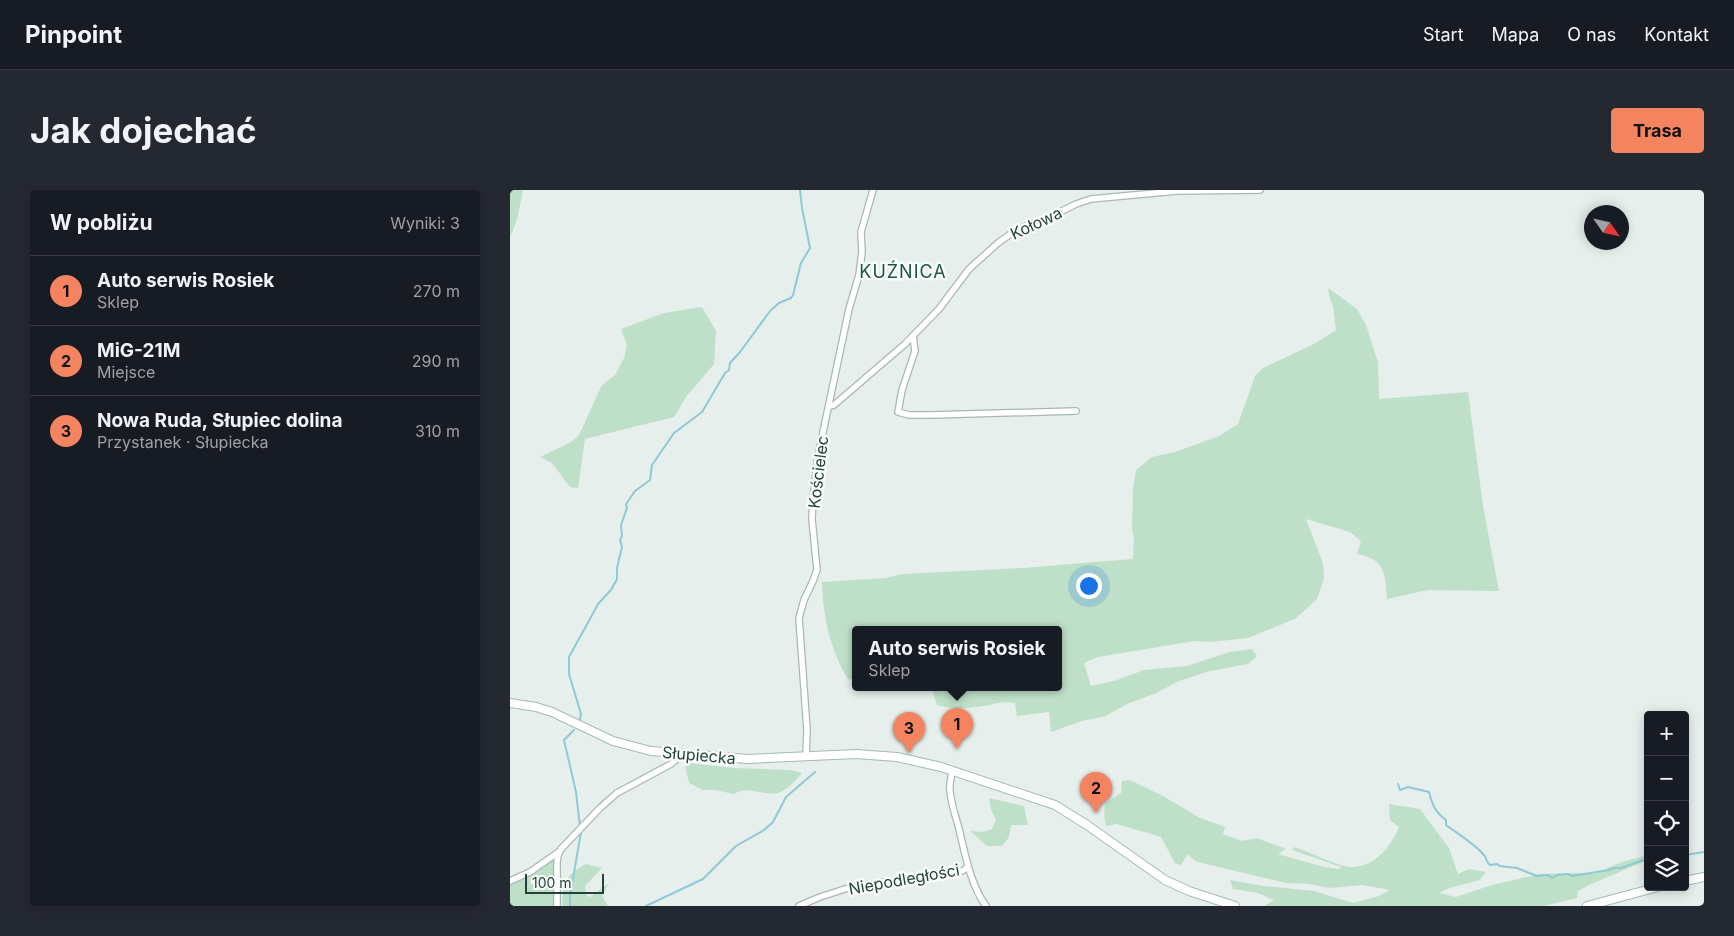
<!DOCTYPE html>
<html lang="pl">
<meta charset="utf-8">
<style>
:root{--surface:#171b24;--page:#242831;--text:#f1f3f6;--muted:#9ea1a6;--line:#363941;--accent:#f4845f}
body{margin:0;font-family:Inter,sans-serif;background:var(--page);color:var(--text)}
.controls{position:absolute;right:15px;bottom:15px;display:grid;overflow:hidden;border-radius:5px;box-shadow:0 2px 12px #0003}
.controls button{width:45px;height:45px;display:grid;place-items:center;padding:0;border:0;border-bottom:1px solid var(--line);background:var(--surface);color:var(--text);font:25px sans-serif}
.compass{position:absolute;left:1074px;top:15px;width:45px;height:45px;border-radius:50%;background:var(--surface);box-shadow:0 2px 12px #0003;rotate:124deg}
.scale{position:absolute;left:15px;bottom:12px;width:79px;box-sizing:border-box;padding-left:5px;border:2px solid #24423a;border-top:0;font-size:14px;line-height:18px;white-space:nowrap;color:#24423a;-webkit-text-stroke:4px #f7fbf9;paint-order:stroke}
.you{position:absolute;left:578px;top:395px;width:18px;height:18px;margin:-12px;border:4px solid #fff;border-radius:50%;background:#1a73e8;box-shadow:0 0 0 8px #1a73e833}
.badge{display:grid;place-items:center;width:32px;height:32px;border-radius:50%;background:var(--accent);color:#111;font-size:16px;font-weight:700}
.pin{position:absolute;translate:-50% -41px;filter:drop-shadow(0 1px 2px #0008)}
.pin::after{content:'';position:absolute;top:26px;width:18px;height:15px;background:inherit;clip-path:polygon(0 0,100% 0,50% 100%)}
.popup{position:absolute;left:342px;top:436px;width:210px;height:65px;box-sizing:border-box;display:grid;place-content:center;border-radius:5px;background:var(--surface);filter:drop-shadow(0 1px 4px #0005);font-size:16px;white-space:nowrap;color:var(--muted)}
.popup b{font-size:19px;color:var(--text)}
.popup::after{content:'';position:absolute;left:50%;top:100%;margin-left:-10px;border:10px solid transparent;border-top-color:var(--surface)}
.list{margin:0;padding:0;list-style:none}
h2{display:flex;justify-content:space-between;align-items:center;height:65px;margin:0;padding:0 20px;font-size:21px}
h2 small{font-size:16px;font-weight:400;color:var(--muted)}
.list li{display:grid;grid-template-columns:32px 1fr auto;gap:15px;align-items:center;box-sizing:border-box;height:70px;padding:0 20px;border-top:1px solid var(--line)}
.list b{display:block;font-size:19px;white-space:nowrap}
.list p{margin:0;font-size:16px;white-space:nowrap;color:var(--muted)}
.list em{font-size:16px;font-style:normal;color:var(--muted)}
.icon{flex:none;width:28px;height:28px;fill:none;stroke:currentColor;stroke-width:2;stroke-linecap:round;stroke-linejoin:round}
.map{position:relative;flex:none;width:1194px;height:716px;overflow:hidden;border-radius:5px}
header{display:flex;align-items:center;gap:30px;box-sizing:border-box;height:70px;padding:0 25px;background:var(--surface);border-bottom:1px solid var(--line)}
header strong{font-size:24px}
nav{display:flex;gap:28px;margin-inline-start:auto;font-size:18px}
.intro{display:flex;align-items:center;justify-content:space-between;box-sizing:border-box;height:120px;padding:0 30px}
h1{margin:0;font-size:35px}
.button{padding:12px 22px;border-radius:5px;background:var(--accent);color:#111;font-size:18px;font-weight:700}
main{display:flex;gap:30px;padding:0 30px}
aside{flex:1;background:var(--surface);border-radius:5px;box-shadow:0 2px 12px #0003}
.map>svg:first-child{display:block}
</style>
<header>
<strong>Pinpoint</strong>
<nav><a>Start</a><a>Mapa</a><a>O nas</a><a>Kontakt</a></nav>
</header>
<div class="intro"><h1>Jak dojechać</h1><a class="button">Trasa</a></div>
<main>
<aside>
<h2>W pobliżu<small>Wyniki: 3</small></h2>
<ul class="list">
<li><span class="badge">1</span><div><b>Auto serwis Rosiek</b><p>Sklep</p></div><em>270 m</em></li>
<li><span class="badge">2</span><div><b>MiG-21M</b><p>Miejsce</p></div><em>290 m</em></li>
<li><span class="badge">3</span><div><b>Nowa Ruda, Słupiec dolina</b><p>Przystanek · Słupiecka</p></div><em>310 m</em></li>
</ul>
</aside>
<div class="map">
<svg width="1194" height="716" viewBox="0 0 1194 716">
<rect width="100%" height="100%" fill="#e6efeb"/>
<!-- green -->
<g fill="#bfe0c8">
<path d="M0,0h13l-6,30 -7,17z"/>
<path d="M818,98l29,21 9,16 12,37 1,37 89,-7 15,114 16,85 -71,-1 -41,9c-2,-24 -1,-40 -30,-45l4,-13 -11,-9 -44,-13 17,44 1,15 -7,21 -22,20 -47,19 -37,4 -17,-1 -96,16 -14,6 7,23 26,-6 27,-10 43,-4 42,-14 23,-3 5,7 -9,8 -38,7 -31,10 -23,12 -29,11 -21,12 -24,5 -31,11 -2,-20 -32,4 -2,-13c-11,-2 -20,1 -31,3 -16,2 -31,4 -47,-1l-5,-17h126v-58h-202v51l-8,-2c-18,-29 -25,-63 -26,-97l64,-4 17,-4 120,-6 110,-9 1,-21 -2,-9 1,-40 3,-19 16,-13 23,-5 44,-16 19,-12 17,-48 8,-8 51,-24 22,-14 -3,-24 -3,-7z"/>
<path d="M192,117l14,24 -2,33 -28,33 -12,20 -89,22 -7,49 -8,-1 -18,-24 -12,-6 31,-15 8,-7 23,-50 13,-10 9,-17 3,-13 -6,-16 43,-16z"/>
<path d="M179,573l45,5 56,2 12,3c-6,7 -13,15 -21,19 -15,6 -33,-8 -47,2l-19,-4h-12l-14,-7 -4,-17z"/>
<path d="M620,590l33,16 37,22 25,9 -2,7 19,7 14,-3 30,11 -8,5 46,13 16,2 1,-2 -49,-17 3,-3c11,4 46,20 55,20 24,1 41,-20 49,-40l-9,-7 -1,-16 31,5 29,39 9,26 11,-5 17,3 -6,8 -31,8 -10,5 17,4 36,-12 48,-11 36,-1 18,1 28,-12 26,-7v5l-57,24 -13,7 -1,7 -33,8h-280l10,-6 -16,-7 -25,-4 -3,-9 34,6 50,5 39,12 26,-7 11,-6 -28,-5 -32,3 -21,-4 -23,-1 -84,-20 -8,-3 -6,-6 -7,11 -6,-2 -14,-26 -44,-13 -11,2 -2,-10 1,-12 16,-11 1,-12z"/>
<path d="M479,608l35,8 4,19h-17l-2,12 -7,9h-15l-17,-15 13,1 9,-3 4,-9 -5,-10z"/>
<path d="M44,669l1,47h-45v-22l21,-10z"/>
<path d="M76,674l16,4 -17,18 1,9 4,2 19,-14 -7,13 6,10h-46c1,-23 3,-31 24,-42z"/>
</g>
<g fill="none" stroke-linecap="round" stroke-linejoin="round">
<!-- stream -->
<g stroke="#8ec9d4" stroke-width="2">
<path d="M70,529l1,-5 -12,-40v-17l22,-40 7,-13 13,-14 6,-11v-11l5,-21 -2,-7 2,-4 -1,-11 6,-17 -1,-4 9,-13 15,-11 2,-15 22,-32 28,-21 23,-39 4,-3 1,-7 10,-11 30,-41 9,-8 12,-5 2,-3 8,-32 9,-15 -8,-40 -2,-18"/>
<path d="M64,540l-10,10 12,52 4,35"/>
<path d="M888,594l2,6 8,-3 21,5c3,12 6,20 17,28v5c12,9 28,18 38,30 3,4 2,7 6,10l7,-1 3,2 17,2 20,8 11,-1 4,3 5,-3 11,-1 4,2 37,-6c6,-4 10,0 15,-3 8,-3 15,-6 24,-8"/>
<path d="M90,614l12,-10"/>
<path d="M71,634l9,-9"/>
<path d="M1175,665l19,-3"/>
<path d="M60,716v-10l11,-64"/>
<path d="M136,716l57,-27 33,-33 28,-16 9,-8 13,-25 29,-25"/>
</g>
<!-- minor casing -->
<g stroke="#a8b8b2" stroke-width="8">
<g id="minor">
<path d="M403,146l2,15 -13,39 -4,22 11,3h23l144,-4"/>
<path d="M320,216l4,-1 71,-61 34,-35 30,-40 29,-26 18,-13 38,-15 22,-11 15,-5 86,-8 83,-1"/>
<path d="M296,566l1,-26 -8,-112 5,-18 9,-19 4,-11 -5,-51 1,-20 5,-43 31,-147 10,-34 3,-23 -1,-20 12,-42"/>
<path d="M442,582c-1,6 -3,12 -2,19 1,13 6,26 9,38 6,25 12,57 27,77"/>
<path d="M0,691l20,-9 30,-21"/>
<path d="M47,716v-44l1,-7 3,-6 39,-41 17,-15 54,-29 6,-5v-6"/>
<path d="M289,716l21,-9 31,-10 111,-16 6,-4"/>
</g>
</g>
<!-- secondary casing -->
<g stroke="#a4bbb3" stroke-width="10">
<g id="secondary">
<path d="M0,513l26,4 16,5 61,29 38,10 97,8 108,-5 41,3 44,10 114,38 32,20 78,55 24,11 46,15"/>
<path d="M1175,691l19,-4"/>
<path d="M1077,716l71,-19"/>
</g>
</g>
<!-- minor -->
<use href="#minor" stroke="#fff" stroke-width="5.5"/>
<!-- secondary -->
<use href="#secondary" stroke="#fff" stroke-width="8"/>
</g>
<g text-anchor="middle" stroke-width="5" stroke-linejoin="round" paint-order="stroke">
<!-- street labels -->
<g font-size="16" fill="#24423a" stroke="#f7fbf9">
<text transform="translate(526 33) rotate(-25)" y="6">Kołowa</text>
<text transform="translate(308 282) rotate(-83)" y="6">Kościelec</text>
<text transform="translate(189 565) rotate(5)" y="6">Słupiecka</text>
<text transform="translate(394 689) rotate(-10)" y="6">Niepodległości</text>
</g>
<!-- neighbourhood labels -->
<g font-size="18" letter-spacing="1" fill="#1f5548" stroke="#f7fbf9">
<text x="393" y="88">KUŹNICA</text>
</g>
</g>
</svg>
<div class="controls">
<button>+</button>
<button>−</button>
<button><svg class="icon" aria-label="locate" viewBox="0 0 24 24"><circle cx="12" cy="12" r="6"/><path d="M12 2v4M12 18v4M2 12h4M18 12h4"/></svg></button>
<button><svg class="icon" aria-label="layers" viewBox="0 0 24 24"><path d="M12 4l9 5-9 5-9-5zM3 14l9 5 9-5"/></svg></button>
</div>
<svg class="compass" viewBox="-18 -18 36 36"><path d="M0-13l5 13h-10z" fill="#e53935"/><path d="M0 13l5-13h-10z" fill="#9ea1a6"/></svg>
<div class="scale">100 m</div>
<div class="you"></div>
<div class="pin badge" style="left:447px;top:559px">1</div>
<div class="popup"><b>Auto serwis Rosiek</b>Sklep</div>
<div class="pin badge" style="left:586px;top:623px">2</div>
<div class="pin badge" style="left:399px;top:563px">3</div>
</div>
</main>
